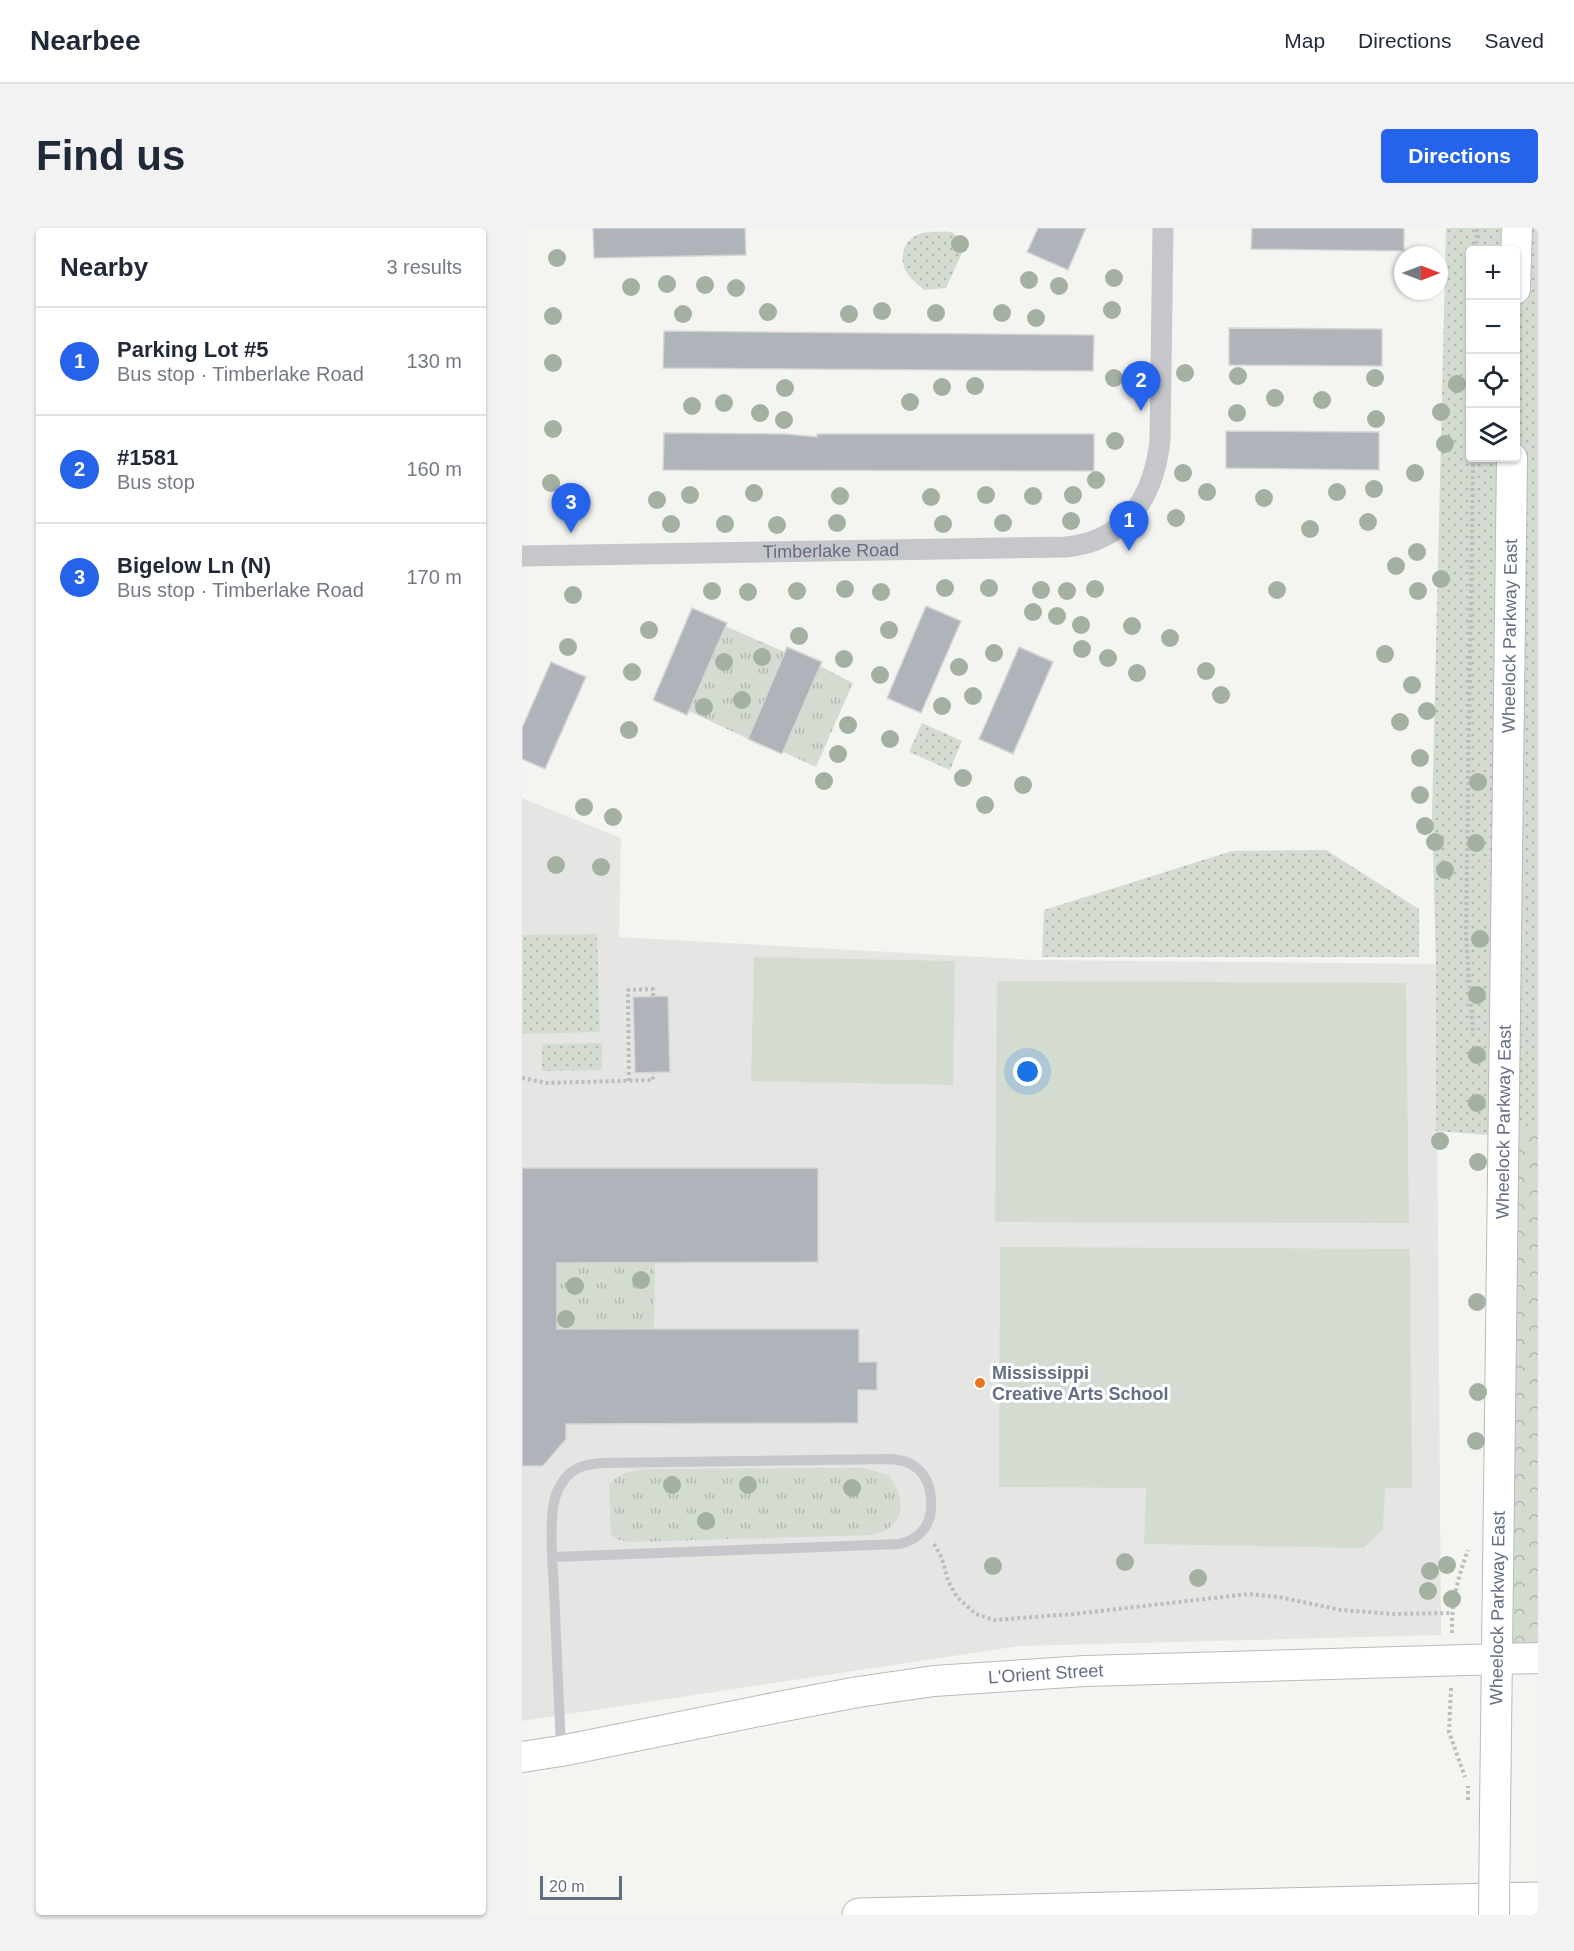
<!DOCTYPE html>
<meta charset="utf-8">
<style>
:root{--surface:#fff;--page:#f2f2f3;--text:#1f2937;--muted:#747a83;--line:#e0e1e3;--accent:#2563eb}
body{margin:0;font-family:Arial,sans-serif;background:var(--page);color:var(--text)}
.controls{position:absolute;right:18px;top:18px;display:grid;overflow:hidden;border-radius:6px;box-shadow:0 2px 4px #0004}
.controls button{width:54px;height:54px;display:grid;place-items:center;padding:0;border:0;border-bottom:2px solid var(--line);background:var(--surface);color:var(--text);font:30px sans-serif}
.compass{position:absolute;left:872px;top:18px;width:54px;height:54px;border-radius:50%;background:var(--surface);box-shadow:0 2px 4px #0004;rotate:90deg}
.scale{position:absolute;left:18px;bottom:15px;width:82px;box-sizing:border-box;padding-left:6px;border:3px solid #636e83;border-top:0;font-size:16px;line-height:21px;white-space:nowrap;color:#636e83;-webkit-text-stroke:4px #fff;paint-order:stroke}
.you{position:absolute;left:506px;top:844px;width:21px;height:21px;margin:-15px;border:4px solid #fff;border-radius:50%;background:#1a73e8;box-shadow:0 0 0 9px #1a73e833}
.badge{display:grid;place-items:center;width:39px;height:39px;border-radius:50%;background:var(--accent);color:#fff;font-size:20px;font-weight:700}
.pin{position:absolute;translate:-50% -50px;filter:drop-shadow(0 2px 3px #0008)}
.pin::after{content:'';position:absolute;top:32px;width:21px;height:18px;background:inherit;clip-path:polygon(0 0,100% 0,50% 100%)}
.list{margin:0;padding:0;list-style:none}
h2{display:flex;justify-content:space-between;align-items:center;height:78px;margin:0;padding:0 24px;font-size:26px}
h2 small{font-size:20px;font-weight:400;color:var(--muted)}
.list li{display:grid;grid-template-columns:39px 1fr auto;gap:18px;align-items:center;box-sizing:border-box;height:108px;padding:0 24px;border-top:2px solid var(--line)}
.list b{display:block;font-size:22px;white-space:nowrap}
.list p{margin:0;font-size:20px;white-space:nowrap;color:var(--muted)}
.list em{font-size:20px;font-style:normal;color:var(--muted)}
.icon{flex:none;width:33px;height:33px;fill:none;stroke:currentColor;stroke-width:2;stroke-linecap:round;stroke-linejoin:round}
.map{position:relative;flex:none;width:1016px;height:1687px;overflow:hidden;border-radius:6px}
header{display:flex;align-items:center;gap:36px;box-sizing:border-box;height:84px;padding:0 30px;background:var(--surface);border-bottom:2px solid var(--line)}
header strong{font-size:28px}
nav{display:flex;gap:33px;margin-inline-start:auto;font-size:21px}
.intro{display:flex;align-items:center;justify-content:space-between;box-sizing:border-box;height:144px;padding:0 36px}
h1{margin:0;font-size:42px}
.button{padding:15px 27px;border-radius:6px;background:var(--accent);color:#fff;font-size:21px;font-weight:700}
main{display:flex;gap:36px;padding:0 36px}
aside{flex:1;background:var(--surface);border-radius:6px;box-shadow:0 2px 4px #0004}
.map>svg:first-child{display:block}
</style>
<header>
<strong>Nearbee</strong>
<nav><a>Map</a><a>Directions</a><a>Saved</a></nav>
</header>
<div class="intro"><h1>Find us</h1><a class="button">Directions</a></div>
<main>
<aside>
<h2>Nearby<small>3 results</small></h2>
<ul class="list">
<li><span class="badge">1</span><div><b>Parking Lot #5</b><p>Bus stop · Timberlake Road</p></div><em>130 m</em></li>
<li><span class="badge">2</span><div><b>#1581</b><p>Bus stop</p></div><em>160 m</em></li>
<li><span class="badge">3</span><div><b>Bigelow Ln (N)</b><p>Bus stop · Timberlake Road</p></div><em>170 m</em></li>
</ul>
</aside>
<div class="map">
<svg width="1016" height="1687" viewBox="0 0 1016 1687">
<defs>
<pattern id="grass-tufts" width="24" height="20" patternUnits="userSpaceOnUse" patternTransform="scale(1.5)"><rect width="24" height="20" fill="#d4dcd2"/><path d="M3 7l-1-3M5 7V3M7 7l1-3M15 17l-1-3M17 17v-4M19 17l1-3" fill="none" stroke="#b0b7b0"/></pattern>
<pattern id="forest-crowns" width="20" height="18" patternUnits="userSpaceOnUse" patternTransform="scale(1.5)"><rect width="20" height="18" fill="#d4dcd2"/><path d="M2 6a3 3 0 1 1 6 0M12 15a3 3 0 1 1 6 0" fill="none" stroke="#b0b7b0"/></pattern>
<pattern id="park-dots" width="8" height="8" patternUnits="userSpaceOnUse" patternTransform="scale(1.5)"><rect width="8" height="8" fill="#d4dcd2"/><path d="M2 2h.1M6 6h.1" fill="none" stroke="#b0b7b0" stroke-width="1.8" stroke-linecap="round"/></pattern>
</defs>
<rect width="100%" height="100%" fill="#f4f5f1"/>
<!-- built -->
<path fill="#e5e5e4" d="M0,570l99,40 -2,99 415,23 402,4 5,671 -422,11 -497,75z"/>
<!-- grass -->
<g fill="url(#grass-tufts)">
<path d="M203,398l60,26 -37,87 -59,-28z"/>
<path d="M298,438l33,17 -37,84 -33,-15z"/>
<path d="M133,1034l-1,67h-97v-66z"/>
<path d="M341,1240l25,7c20,24 18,53 -17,60l-241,7 -13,-3 -6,-4 -2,-50c10,-12 19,-13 34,-16z"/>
</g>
<!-- forest -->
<path fill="url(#forest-crowns)" d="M1016,897v533l-41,1 6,-523z"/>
<!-- park -->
<g fill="url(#park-dots)" fill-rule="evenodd">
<path d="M924,0h92v897l-35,11 -67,-5v-167l-4,-149zM948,22h45v208h-45z"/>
<path d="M430,4l14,12 -20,44 -22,2c-5,-5 -13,-10 -17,-17 -9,-14 -4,-33 12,-39 10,-3 23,-2 33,-2z"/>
<path d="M400,495l40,18 -12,29 -41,-18z"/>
<path d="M804,622l93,59v48h-377l2,-47 188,-59z"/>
<path d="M75,706l3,98 -78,2v-99z"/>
<path d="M80,815v27l-60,1v-27z"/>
</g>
<!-- pitch -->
<g fill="#d4dcd2">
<path d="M232,729l201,4 -2,124 -202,-4z"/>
<path d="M475,753l409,2 3,240 -414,-1z"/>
<path d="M478,1019l410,2 2,239h-27l-2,41 -20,19 -219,-4 2,-56 -147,-1z"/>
</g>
<!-- building -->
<g fill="#afb4bb" stroke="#d6d6d4" stroke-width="1.5">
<path d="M71,0h152l1,27 -152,3z"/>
<path d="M516,0h48l-18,42 -41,-18z"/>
<path d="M730,0h152v23l-153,-2z"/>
<path d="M707,100l153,1v37l-153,-1z"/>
<path d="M142,103l430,4 -1,36 -430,-3z"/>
<path d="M704,203l153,1v38l-153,-2z"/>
<path d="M142,205l122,1 31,3v-3h277v37l-431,-1z"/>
<path d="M404,378l35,15 -40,92 -34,-15z"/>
<path d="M170,380l35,15 -40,92 -34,-15z"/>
<path d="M265,419l35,15 -40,92 -34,-15z"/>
<path d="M497,419l34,15 -40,92 -34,-15z"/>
<path d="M29,434l35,15 -41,92 -23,-10v-31z"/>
<path d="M146,768l2,76 -35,1 -2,-76z"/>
<path d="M0,940h296v94l-261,1v66h302v33h18v28h-19v33l-292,1v15l-23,27h-21z"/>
</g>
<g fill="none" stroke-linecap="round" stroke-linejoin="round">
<!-- secondary casing -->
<g stroke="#b7babf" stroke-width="32">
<g id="secondary">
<path d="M993,61l2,-61"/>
<path id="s2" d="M0,1529l39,-6 223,-45 74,-14 76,-11 151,-10 453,-13"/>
<path id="s3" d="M973,1584l17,-1354"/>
</g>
</g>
<!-- highway casing -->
<g stroke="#b5b7bb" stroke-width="35">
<path id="highway" d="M337,1687l679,-16"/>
</g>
<!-- path -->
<g stroke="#bcbdc0" stroke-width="4" stroke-dasharray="3 3" stroke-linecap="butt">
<path d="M954,22l1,-22"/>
<path d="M951,230l-7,477 7,100"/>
<path d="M0,850l25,5 106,-3v-7"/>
<path d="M107,853l-1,-91 25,-1v8"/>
<path d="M412,1316l8,14 6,23 9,16 19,17 18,6 80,-6 174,-20 31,3 62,13 53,4 58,-1"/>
<path d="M930,1405c-1,-29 6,-56 16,-83"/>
<path d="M929,1460l-2,44 16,45"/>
</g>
<!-- lane -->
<path stroke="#c5c7cb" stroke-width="10" d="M31,1329l346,-13c10,-2 18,-6 24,-14 13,-15 10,-48 -5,-61 -7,-7 -16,-9 -26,-10l-291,4c-21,2 -33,6 -43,27 -11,22 -5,74 -4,100 2,53 5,107 7,160"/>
<!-- street -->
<path stroke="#c5c7cb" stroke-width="21" id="s1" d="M0,328l544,-9c61,-6 88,-51 94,-107l3,-212"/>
<!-- secondary -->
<use href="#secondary" stroke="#fff" stroke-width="30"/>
<!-- highway -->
<use href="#highway" stroke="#fff" stroke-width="33"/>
<!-- secondary-bridge casing -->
<g stroke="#b7babf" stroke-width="32" stroke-linecap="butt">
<path id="secondary-bridge" d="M972,1687l1,-103"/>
</g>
<!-- path-bridge -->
<path stroke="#bcbdc0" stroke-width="4" stroke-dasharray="3 3" stroke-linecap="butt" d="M946,1572v-14"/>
<!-- secondary-bridge -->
<use href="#secondary-bridge" stroke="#fff" stroke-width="30"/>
</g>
<!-- trees -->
<g fill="#a4b1a2">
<circle cx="438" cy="16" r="9"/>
<circle cx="35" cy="30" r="9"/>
<circle cx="592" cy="50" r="9"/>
<circle cx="507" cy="52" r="9"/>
<circle cx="145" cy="56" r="9"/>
<circle cx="183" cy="57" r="9"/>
<circle cx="537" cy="58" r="9"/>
<circle cx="109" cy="59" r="9"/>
<circle cx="214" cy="60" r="9"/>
<circle cx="590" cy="82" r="9"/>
<circle cx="360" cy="83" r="9"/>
<circle cx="246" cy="84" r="9"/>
<circle cx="414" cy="85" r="9"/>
<circle cx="480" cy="85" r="9"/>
<circle cx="161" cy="86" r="9"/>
<circle cx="327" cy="86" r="9"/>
<circle cx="31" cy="88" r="9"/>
<circle cx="514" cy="90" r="9"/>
<circle cx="31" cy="135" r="9"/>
<circle cx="663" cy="145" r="9"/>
<circle cx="716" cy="148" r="9"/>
<circle cx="592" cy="150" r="9"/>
<circle cx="853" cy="150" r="9"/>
<circle cx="935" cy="156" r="9"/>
<circle cx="453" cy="158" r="9"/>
<circle cx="420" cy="159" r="9"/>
<circle cx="263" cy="160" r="9"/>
<circle cx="753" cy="170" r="9"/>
<circle cx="800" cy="172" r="9"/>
<circle cx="388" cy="174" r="9"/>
<circle cx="202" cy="175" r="9"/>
<circle cx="170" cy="178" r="9"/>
<circle cx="919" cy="184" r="9"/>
<circle cx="238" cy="185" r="9"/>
<circle cx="715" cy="185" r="9"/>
<circle cx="854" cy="191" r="9"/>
<circle cx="262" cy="192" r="9"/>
<circle cx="31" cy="201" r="9"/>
<circle cx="593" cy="213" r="9"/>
<circle cx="923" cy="216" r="9"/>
<circle cx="661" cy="245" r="9"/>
<circle cx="893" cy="245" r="9"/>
<circle cx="574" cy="252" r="9"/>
<circle cx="29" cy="255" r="9"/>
<circle cx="852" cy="261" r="9"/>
<circle cx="685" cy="264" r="9"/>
<circle cx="815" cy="264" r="9"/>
<circle cx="232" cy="265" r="9"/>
<circle cx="168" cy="267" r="9"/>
<circle cx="464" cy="267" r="9"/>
<circle cx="551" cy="267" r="9"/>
<circle cx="318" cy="268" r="9"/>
<circle cx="511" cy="268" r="9"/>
<circle cx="409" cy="269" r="9"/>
<circle cx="742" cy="270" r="9"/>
<circle cx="135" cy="272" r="9"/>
<circle cx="654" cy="290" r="9"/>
<circle cx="549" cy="293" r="9"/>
<circle cx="846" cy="294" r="9"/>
<circle cx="315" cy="295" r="9"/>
<circle cx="481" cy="295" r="9"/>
<circle cx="149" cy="296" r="9"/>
<circle cx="203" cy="296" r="9"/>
<circle cx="421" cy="296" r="9"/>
<circle cx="255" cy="297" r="9"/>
<circle cx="788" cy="301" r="9"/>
<circle cx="895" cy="324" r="9"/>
<circle cx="874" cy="338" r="9"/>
<circle cx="919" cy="351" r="9"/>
<circle cx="423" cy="360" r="9"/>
<circle cx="467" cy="360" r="9"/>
<circle cx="323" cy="361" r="9"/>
<circle cx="573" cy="361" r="9"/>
<circle cx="519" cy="362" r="9"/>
<circle cx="755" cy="362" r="9"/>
<circle cx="190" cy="363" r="9"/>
<circle cx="275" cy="363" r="9"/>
<circle cx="545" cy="363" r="9"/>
<circle cx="896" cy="363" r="9"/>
<circle cx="226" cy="364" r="9"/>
<circle cx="359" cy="364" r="9"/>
<circle cx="51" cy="367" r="9"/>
<circle cx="511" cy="384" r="9"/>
<circle cx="535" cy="388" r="9"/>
<circle cx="559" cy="397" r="9"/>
<circle cx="610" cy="398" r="9"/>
<circle cx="127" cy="402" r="9"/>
<circle cx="367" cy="402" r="9"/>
<circle cx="277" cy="408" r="9"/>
<circle cx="648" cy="410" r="9"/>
<circle cx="46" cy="419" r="9"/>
<circle cx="560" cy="421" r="9"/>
<circle cx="472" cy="425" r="9"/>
<circle cx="863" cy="426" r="9"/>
<circle cx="240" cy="429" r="9"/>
<circle cx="586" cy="430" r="9"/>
<circle cx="322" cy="431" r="9"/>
<circle cx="202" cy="434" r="9"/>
<circle cx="437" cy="439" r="9"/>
<circle cx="684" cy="443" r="9"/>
<circle cx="110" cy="444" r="9"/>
<circle cx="615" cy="445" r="9"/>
<circle cx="358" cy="447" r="9"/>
<circle cx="890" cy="457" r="9"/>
<circle cx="699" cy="467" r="9"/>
<circle cx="451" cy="468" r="9"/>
<circle cx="220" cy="472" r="9"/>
<circle cx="420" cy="478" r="9"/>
<circle cx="182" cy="479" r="9"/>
<circle cx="905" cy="483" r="9"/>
<circle cx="878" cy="494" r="9"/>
<circle cx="326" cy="497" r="9"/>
<circle cx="107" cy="502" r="9"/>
<circle cx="368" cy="511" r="9"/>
<circle cx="316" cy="526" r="9"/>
<circle cx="898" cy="530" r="9"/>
<circle cx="441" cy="550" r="9"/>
<circle cx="302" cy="553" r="9"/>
<circle cx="956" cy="554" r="9"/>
<circle cx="501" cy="557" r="9"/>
<circle cx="898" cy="567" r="9"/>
<circle cx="463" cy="577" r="9"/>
<circle cx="62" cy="579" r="9"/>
<circle cx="91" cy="589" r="9"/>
<circle cx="903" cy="598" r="9"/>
<circle cx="913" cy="614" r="9"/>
<circle cx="954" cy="615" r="9"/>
<circle cx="34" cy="637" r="9"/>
<circle cx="79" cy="639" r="9"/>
<circle cx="923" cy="642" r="9"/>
<circle cx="958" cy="711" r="9"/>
<circle cx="955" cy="767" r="9"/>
<circle cx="955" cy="827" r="9"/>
<circle cx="955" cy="875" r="9"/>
<circle cx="918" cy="913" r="9"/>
<circle cx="956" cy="934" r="9"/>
<circle cx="119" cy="1052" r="9"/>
<circle cx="53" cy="1058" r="9"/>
<circle cx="955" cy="1074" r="9"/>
<circle cx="44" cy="1091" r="9"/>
<circle cx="956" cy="1164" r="9"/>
<circle cx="954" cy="1213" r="9"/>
<circle cx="150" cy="1257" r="9"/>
<circle cx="226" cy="1257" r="9"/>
<circle cx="330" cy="1260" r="9"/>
<circle cx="184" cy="1293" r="9"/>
<circle cx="603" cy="1334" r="9"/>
<circle cx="925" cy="1337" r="9"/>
<circle cx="471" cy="1338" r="9"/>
<circle cx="908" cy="1343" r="9"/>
<circle cx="676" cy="1350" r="9"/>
<circle cx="906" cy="1363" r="9"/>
<circle cx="930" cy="1371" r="9"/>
</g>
<!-- markers -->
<circle fill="#e7771e" stroke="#fff" stroke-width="2" cx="458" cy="1155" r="6"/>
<g text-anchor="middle" stroke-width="6" stroke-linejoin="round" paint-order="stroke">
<!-- street labels -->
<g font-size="18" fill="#636e83" stroke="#fff">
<text dy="6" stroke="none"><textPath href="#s1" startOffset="309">Timberlake Road</textPath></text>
<text dy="6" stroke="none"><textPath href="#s3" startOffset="1176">Wheelock Parkway East</textPath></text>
<text dy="6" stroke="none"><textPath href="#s3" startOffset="690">Wheelock Parkway East</textPath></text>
<text dy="6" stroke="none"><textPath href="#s3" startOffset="204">Wheelock Parkway East</textPath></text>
<text dy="6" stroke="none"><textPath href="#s2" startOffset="531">L'Orient Street</textPath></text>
</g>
<!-- poi labels -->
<g font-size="18" font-weight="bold" fill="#636e83" stroke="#fff" text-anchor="start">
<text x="470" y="1151">Mississippi<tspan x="470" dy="21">Creative Arts School</tspan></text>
</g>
</g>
</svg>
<div class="controls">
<button>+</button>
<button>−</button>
<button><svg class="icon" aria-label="locate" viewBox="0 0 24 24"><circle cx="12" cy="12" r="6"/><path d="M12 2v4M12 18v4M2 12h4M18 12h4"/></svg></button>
<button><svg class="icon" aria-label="layers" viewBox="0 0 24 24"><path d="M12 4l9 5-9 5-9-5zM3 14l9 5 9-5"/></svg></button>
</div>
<svg class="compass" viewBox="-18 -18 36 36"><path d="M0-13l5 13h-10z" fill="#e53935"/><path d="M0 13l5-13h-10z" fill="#747a83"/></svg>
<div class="scale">20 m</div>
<div class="you"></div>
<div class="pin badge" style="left:607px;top:323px">1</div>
<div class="pin badge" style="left:619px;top:183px">2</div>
<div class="pin badge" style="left:49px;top:305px">3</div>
</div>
</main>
